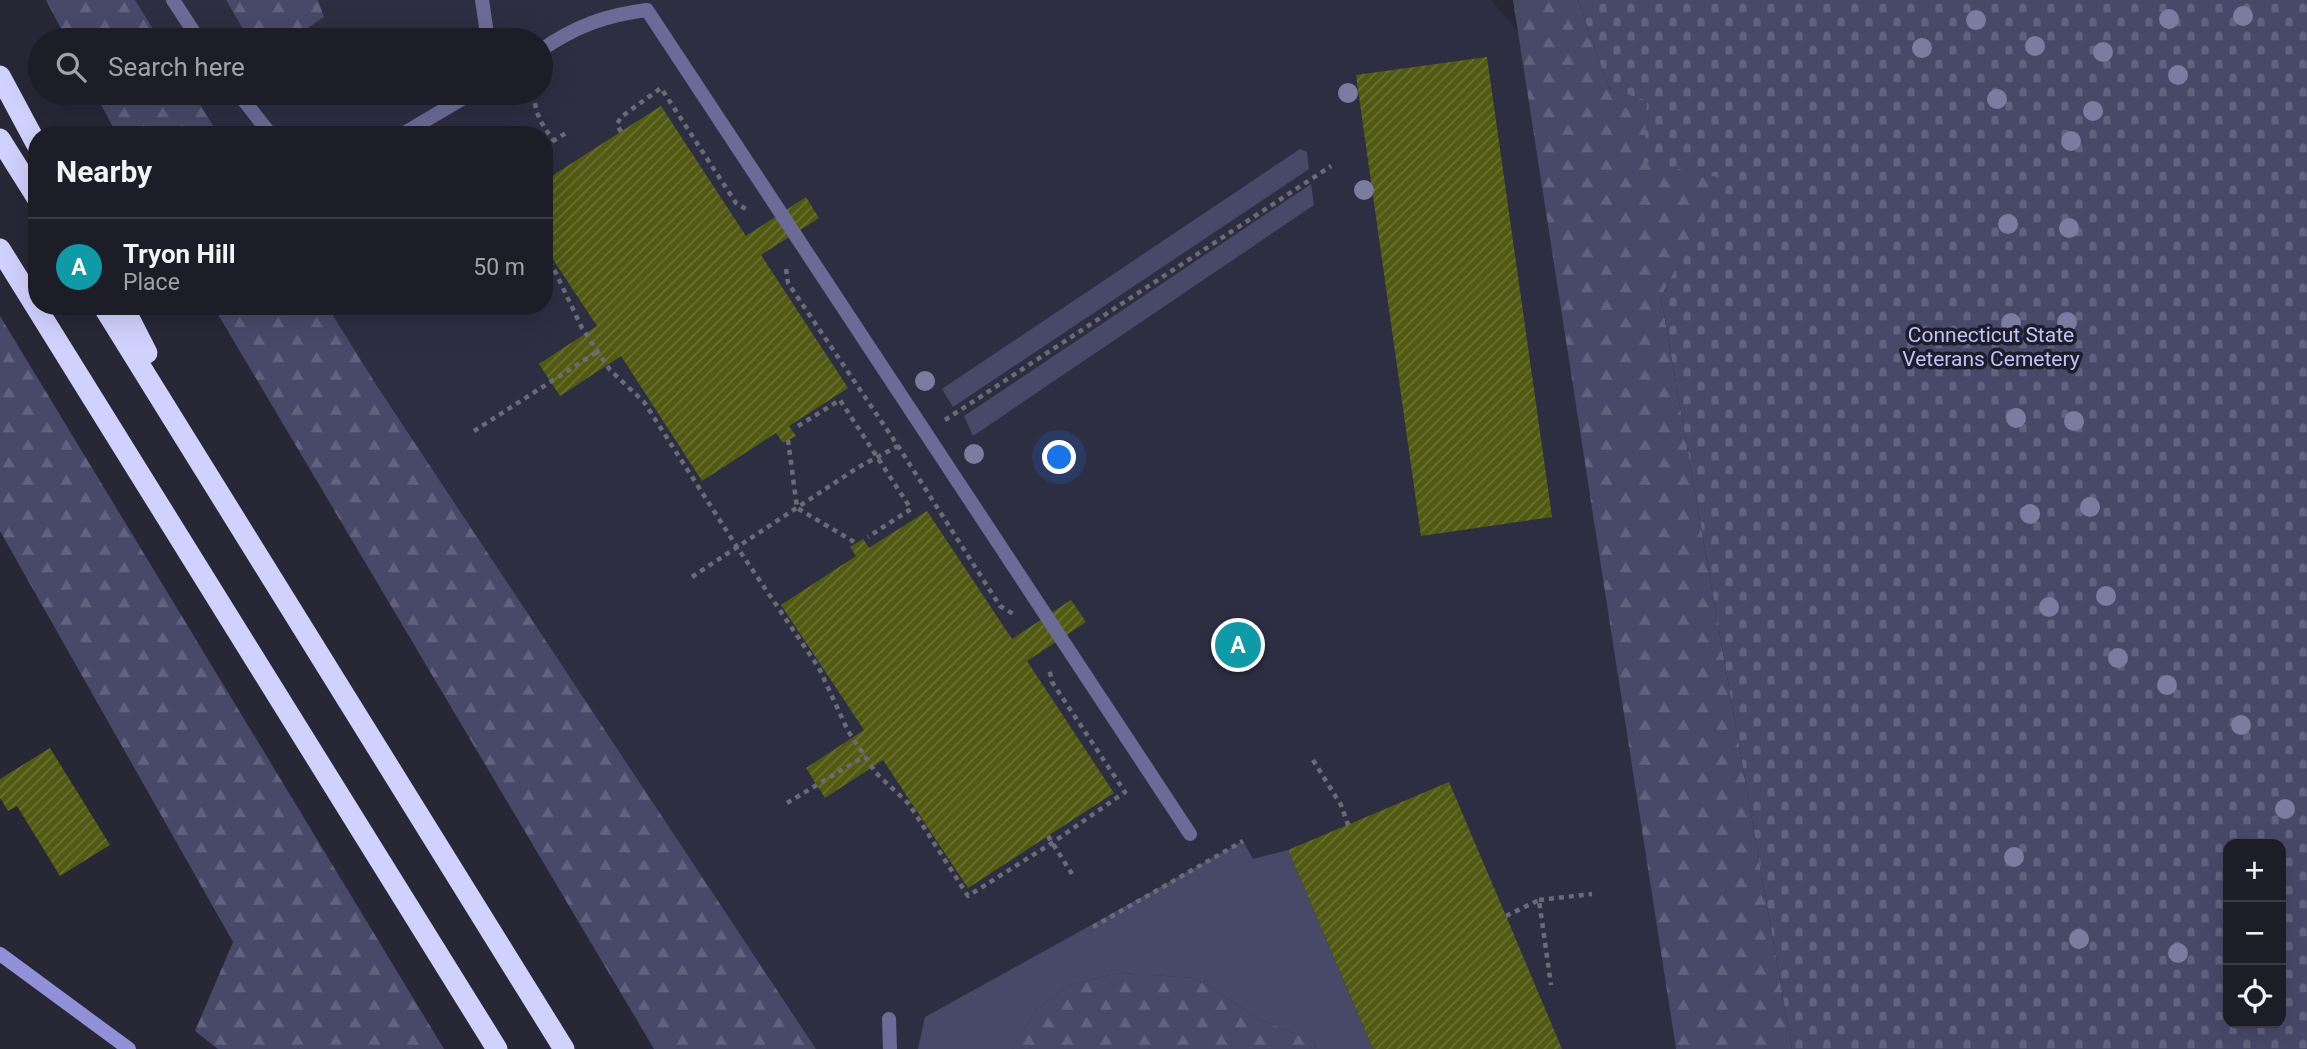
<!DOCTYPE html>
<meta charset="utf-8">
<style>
:root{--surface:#1d1d28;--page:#252630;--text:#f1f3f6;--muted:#a0a2a8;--line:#3b3b45;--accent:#b1c500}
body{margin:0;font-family:Roboto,sans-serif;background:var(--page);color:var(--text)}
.controls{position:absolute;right:21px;bottom:21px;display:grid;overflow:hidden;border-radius:14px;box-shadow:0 7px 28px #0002}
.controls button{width:63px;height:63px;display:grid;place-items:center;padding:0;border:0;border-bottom:2px solid var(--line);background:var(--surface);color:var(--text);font:35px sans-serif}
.you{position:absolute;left:1060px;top:458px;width:24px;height:24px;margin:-18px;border:5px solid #fff;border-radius:50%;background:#1a73e8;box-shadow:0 0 0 10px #1a73e833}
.badge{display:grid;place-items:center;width:46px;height:46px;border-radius:50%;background:var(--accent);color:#fff;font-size:23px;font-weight:700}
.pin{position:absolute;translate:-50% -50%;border:4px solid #fff;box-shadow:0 2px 7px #0006}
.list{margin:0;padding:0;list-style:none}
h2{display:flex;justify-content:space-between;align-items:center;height:91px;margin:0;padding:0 28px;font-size:30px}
h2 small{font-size:23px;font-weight:400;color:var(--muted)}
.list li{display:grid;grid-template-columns:46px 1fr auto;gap:21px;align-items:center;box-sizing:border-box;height:98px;padding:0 28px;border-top:2px solid var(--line)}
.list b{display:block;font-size:26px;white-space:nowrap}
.list p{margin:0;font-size:23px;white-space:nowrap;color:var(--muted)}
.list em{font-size:23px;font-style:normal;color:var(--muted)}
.icon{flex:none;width:38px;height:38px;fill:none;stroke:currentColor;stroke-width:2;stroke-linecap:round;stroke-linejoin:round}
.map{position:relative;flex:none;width:2307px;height:1049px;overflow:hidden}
.search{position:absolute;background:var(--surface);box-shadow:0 7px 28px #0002;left:28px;top:28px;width:525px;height:77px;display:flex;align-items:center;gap:18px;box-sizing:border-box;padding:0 24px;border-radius:38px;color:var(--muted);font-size:26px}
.panel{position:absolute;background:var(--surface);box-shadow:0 7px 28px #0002;left:28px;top:126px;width:525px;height:189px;border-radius:28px}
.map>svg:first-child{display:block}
</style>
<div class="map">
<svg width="2307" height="1049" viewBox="0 0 2307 1049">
<defs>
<pattern id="forest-firs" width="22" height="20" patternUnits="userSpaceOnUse" patternTransform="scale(1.75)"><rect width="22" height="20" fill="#484869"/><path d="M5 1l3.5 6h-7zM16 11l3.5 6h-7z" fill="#62627e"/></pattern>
<pattern id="cemetery-stones" width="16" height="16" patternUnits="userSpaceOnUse" patternTransform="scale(1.75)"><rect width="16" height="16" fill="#484869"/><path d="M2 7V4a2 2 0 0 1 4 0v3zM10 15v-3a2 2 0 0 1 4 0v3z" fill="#62627e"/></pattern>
<pattern id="building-hatch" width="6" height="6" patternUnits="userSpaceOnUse" patternTransform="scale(1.75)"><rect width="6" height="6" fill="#515a11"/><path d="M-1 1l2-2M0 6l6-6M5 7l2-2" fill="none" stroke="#6a7134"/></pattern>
</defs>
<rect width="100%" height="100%" fill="#272736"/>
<!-- built -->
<g fill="#2e2e43">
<path d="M135,0h91l17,29 31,11h-114z"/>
<path d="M318,0h1173l27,31 158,1018h-860l-439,-663 -50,-80h217v-171h-325l-26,-42h348v-53h-251l34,-23z"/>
</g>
<!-- grass -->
<g fill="#484869">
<path d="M1300,149l7,3 2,17 -356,238 -11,-18z"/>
<path d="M1311,184l3,21 -341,231 -9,-20z"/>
<path d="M1243,841l10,18 35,-9 85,199h-57l-1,-7 -54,-22 -66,-42 -76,-5 -50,12 -32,24 -25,40h-94l7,-32z"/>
</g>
<!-- forest -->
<g fill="url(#forest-firs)">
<path d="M46,0h89l25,40h-93z"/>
<path d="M226,0h92l6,17 -34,23h-16l-31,-11z"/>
<path d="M1513,0h65l31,88 38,12 76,77 -62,120 131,752h-116z"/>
<path d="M95,93h98l26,42h-102z"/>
<path d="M213,306h114l50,80 439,663h-162z"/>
<path d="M0,316l444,733h-226l-23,-18 38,-89 -233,-411z"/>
<path d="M1119,973l76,5 66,42 54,22 1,7h-304l25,-40 32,-24z"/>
</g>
<!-- cemetery -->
<path fill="url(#cemetery-stones)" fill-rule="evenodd" d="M1578,0h729v1049h-515l-131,-752 61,-119 -78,-16 3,-61 -38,-13zM2228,844h53v179h-53z"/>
<!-- building -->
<g fill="url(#building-hatch)">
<path d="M1487,57l65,460 -131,19 -65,-461z"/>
<path d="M661,106l85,130 60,-39 13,21 -58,37 87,133 -59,38 7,10 -13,7 -7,-10 -74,48 -81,-125 -61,40 -21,-32 58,-38 -53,-80v-65z"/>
<path d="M927,511l85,128 59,-39 15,22 -59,39 87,132 -146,95 -85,-128 -58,38 -19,-30 58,-38 -83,-125 75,-49 -6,-9 13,-8 6,9z"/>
<path d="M50,748l60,97 -50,31 -43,-70 -9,5 -8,-13v-19z"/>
<path d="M1449,782l57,134 56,133h-189l-85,-199z"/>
</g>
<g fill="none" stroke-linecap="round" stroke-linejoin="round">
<!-- path -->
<g stroke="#6b6b78" stroke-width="4.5" stroke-dasharray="5 5" stroke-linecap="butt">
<path d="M534,93c1,22 7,30 20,48"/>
<path d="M621,132l-4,-8 4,-7 40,-29 75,115 10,6"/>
<path d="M544,147l25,-16"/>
<path d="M544,253l9,14 29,61 28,42 34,32 93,145 82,121 29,63 28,42 33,31 59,92 84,-53 73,-51 -73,-110 -3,-14"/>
<path d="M786,269l2,14 110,163 102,160 15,9"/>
<path d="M945,420l386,-254"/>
<path d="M798,426l42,-26 71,109 -43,28"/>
<path d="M474,431l123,-79"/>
<path d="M788,440l9,68 59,35"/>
<path d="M692,577l165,-109 41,-22"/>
<path d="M1313,760l28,45 7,20"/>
<path d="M787,803l78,-47"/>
<path d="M1048,836l24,38"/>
<path d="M1539,900l53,-6"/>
<path d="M1506,916l33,-16 12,85"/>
<path d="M1093,927l150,-86"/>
</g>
<!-- service -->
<g stroke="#6c6b98" stroke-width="14">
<path d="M173,0l26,40"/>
<path d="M482,0l6,40"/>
<path d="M541,50c35,-24 65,-35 106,-40l543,824"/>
<path d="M238,93l33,42"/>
<path d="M401,135l71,-42"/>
<path d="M889,1019l1,30"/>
</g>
<!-- secondary -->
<path stroke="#9290d8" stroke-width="14" d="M0,954l129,95"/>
<!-- motorway -->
<g stroke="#d1d1fe" stroke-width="21">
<path d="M0,76l37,69"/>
<path d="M0,139l37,59"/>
<path d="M0,249l497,800"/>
<path d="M103,306l461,743"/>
<path d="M123,306l24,47"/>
</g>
</g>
<!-- trees -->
<g fill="#7c7ca0">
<circle cx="2243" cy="16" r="10"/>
<circle cx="2169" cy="19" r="10"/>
<circle cx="1976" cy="20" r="10"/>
<circle cx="2035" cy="46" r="10"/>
<circle cx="1922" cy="48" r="10"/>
<circle cx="2103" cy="52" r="10"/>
<circle cx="2178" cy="75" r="10"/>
<circle cx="1348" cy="93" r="10"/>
<circle cx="1997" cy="99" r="10"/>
<circle cx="2093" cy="111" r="10"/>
<circle cx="2071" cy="141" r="10"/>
<circle cx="1364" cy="190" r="10"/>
<circle cx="2008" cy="224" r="10"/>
<circle cx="2069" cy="228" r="10"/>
<circle cx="2067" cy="322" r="10"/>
<circle cx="2011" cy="323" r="10"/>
<circle cx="925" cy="381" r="10"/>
<circle cx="2016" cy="418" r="10"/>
<circle cx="2074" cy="421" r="10"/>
<circle cx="974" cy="454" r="10"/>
<circle cx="2090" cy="507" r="10"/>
<circle cx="2030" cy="514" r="10"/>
<circle cx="2106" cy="596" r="10"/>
<circle cx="2049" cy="607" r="10"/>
<circle cx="2118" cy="658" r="10"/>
<circle cx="2167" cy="685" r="10"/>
<circle cx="2241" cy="725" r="10"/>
<circle cx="2285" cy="809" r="10"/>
<circle cx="2014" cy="857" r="10"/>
<circle cx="2079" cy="939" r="10"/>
<circle cx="2178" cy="953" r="10"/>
</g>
<g text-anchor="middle" stroke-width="7" stroke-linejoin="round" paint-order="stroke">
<!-- park labels -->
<g font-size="21" fill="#c2c2f7" stroke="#1d1d2b">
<text x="1991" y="342">Connecticut State<tspan x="1991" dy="24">Veterans Cemetery</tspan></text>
</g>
</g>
</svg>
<div class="controls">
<button>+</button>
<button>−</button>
<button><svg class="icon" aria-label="locate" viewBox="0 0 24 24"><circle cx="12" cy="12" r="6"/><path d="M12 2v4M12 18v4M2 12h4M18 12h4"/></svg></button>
</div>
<div class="you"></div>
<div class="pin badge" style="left:1238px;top:645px;background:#0f9aa8">A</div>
<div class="search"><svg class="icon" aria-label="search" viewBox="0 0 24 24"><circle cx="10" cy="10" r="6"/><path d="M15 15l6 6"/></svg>Search here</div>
<section class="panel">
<h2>Nearby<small></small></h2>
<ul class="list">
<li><span class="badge" style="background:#0f9aa8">A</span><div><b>Tryon Hill</b><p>Place</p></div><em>50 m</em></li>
</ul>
</section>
</div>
